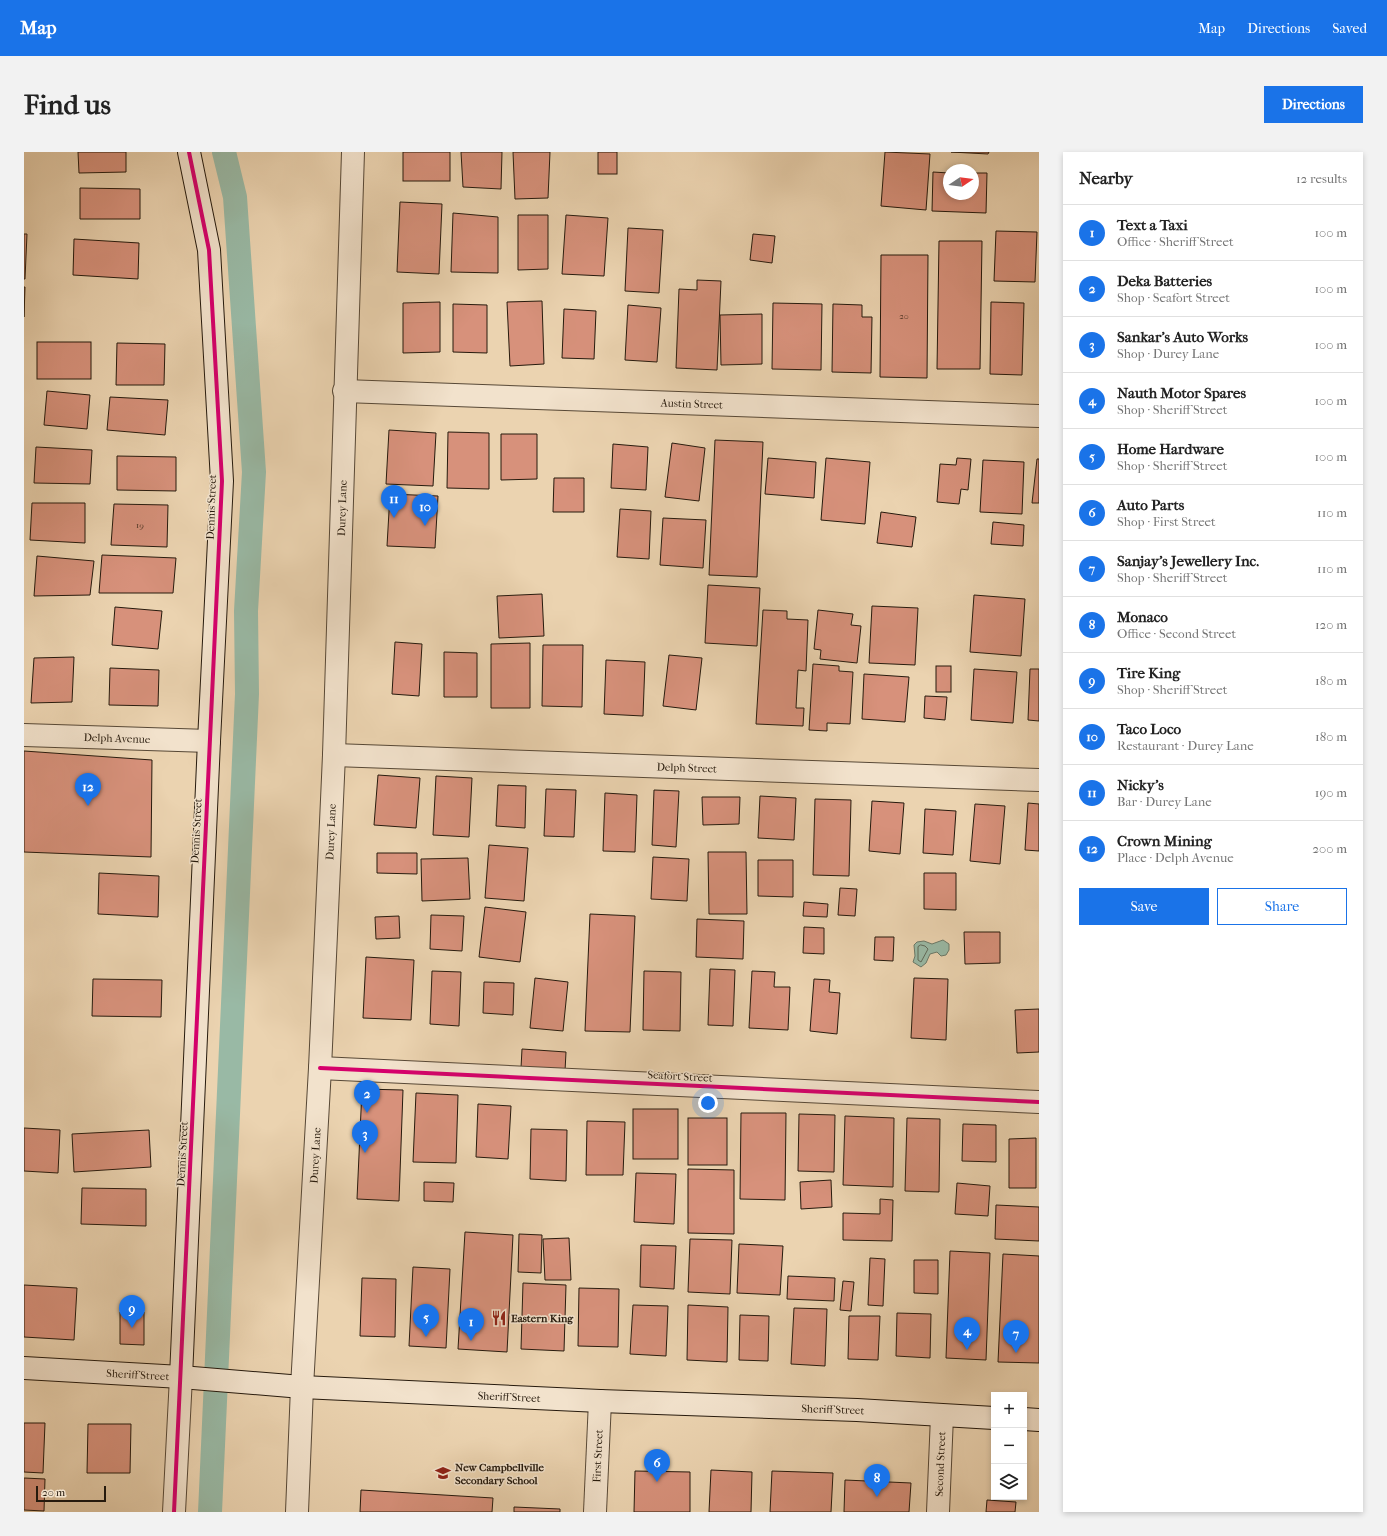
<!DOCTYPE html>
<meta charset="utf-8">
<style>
:root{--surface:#fff;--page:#f2f2f2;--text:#222;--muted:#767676;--line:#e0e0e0;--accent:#1a73e8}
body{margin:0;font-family:"IM FELL French Canon",serif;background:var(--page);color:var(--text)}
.controls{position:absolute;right:12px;bottom:12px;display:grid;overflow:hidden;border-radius:0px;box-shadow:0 2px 6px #0003}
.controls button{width:36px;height:36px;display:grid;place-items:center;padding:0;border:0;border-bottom:1px solid var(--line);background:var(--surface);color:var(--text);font:20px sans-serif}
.compass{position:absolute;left:919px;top:12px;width:36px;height:36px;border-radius:50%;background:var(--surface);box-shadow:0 2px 6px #0003;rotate:77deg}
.scale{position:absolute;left:12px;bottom:10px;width:70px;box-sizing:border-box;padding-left:4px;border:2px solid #261a0d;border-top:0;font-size:11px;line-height:14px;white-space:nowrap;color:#261a0d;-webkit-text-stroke:3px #f2e2cc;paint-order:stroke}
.you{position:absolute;left:684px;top:951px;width:14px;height:14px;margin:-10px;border:3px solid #fff;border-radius:50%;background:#1a73e8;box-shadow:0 0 0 6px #1a73e833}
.badge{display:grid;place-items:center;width:26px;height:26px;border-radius:50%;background:var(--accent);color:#fff;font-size:13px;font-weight:700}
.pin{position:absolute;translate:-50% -33px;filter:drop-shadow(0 1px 2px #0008)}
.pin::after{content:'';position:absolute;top:21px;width:14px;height:12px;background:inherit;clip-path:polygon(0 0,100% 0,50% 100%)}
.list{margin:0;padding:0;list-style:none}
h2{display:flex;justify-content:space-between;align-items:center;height:52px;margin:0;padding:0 16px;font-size:17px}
h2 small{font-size:13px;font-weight:400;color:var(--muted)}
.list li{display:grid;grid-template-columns:26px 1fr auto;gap:12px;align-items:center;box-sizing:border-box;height:56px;padding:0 16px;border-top:1px solid var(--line)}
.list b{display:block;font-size:15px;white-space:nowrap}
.list p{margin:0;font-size:13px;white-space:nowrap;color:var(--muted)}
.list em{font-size:13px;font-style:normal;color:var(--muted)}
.actions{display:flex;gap:8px;padding:12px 16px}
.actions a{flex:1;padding:9px 0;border:1px solid var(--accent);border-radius:0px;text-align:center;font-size:14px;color:var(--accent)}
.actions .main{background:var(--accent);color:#fff}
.icon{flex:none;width:22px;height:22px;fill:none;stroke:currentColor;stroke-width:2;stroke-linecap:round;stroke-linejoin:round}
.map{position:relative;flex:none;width:1015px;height:1360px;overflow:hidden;border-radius:0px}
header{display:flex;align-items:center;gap:24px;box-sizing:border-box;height:56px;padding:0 20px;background:var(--accent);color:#fff}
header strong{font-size:19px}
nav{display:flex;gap:22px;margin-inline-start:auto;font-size:14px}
.intro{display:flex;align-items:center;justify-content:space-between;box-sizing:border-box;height:96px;padding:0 24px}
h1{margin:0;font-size:28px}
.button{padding:10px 18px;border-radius:0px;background:var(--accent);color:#fff;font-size:14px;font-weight:700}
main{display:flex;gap:24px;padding:0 24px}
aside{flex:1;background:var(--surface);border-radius:0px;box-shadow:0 2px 6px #0003}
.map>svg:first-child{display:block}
</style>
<header>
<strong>Map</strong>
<nav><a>Map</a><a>Directions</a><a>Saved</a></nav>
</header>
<div class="intro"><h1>Find us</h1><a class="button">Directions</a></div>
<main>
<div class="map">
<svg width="1015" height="1360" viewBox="0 0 1015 1360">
<rect width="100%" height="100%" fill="#ebd3b0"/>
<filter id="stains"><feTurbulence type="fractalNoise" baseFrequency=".005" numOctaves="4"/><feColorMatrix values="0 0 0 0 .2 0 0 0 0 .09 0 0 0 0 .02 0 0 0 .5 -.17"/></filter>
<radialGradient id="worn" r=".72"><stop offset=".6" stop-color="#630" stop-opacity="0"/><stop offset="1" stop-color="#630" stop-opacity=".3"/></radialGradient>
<!-- water -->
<path fill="#99b9a5" stroke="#6b7968" d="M919,788l6,4v6l-3,5 -5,1 -4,-4 -7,2 -4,9 -5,4 -8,-5 2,-6 -1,-11 3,-3 7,-1 8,3z"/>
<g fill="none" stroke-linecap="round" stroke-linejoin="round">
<!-- shore -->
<path stroke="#606a59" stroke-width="1" d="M897,793l4,1 3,3 -7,13 -3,-2v-13z"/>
<!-- canal -->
<path stroke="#99b9a5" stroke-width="24" d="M186,1360l37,-818 -1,-83 8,-139 -19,-275 -11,-45"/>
</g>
<!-- building -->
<g fill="#d7917b" stroke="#261a0d">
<path d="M54,0h48v20l-47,1z"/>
<rect x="379" y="0" width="47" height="29"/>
<path d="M437,0h41l-1,37 -38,-2z"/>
<path d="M489,0h37l-2,46 -33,1z"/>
<rect x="574" y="0" width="19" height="22"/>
<path d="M861,0l45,2 -4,56 -45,-4z"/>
<path d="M927,0h38l-1,2z"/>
<path d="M909,20l16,1v21h24v-21h14l-1,40 -54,-2z"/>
<path d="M56,36l60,1v30h-60z"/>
<path d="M376,50l42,2 -3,70 -42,-2z"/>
<path d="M429,61l45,4v56l-47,-1z"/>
<path d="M494,63h30v54l-30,1z"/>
<path d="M542,63l42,3 -4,58 -42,-2z"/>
<path d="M604,76l35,2 -4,63 -34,-2z"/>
<path d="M972,79l41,1 -2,50 -41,-1z"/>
<path d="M0,82h3l-2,45h-1z"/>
<path d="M729,82l22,2 -3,27 -22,-3z"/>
<path d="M50,87l65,4 -1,36 -65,-4z"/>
<path d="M915,89h43l-2,128h-43z"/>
<path d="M857,103h47l-1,123 -47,-1z"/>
<path d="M673,128l24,1 -4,89 -41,-2 3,-79 18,1z"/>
<path d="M0,135h1l-1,30z"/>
<path d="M518,149l2,63 -34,2 -3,-64z"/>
<path d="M416,150v50l-37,1v-50z"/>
<path d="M967,150l33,1 -2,72 -32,-1z"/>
<path d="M749,151l49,1 -1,66 -49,-1z"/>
<path d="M429,152l34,1v48l-34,-1z"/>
<path d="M809,152l29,1v12h10l-1,56 -39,-1z"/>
<path d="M604,153l33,3 -4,54 -32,-2z"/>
<path d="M540,157l32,2 -2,48 -32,-1z"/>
<path d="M738,162v50l-41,1 -1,-50z"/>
<rect x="13" y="190" width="54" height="37"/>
<path d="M93,191l48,1 -1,41h-48z"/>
<path d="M23,239l43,4 -3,34 -43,-4z"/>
<path d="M86,245l58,3 -3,35 -58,-5z"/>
<path d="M365,278l47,3 -3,53 -47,-2z"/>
<path d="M424,280l41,1v56l-42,-1z"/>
<path d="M477,282h36v45l-36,1z"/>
<path d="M691,288l48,2 -6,135 -48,-2z"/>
<path d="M648,291l33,5 -6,53 -34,-4z"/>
<path d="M589,292l35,3 -2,43 -35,-2z"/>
<path d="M12,295l56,3 -2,34 -56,-1z"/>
<path d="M93,304l59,1v34l-59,-1z"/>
<path d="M744,306l48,4 -2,36 -49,-4z"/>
<path d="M802,306l44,4 -5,62 -44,-4z"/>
<path d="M933,306l14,1 -3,31 -7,-1 -2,15 -22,-2 3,-38 16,1z"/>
<path d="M1013,307h2v44h-7z"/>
<path d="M959,308l41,2 -2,52 -42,-2z"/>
<path d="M530,326h30v34h-31z"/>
<path d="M366,342l48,2 -3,52 -48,-2z"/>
<path d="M8,351h53v40l-55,-3z"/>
<path d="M90,352l54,1 -1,42 -56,-2z"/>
<path d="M596,357l31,2 -2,48 -32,-2z"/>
<path d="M857,360l35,5 -4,30 -35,-4z"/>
<path d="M639,366l43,2 -3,48 -43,-3z"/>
<path d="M969,370l31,3 -1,21 -32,-2z"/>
<path d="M78,403l74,3 -3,35h-74z"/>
<path d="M13,404l57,5 -4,34 -56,1z"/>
<path d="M684,433l52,3 -3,58 -52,-3z"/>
<path d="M518,442l2,42 -45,2 -2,-42z"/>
<path d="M950,443l51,4 -4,57 -51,-4z"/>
<path d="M848,454l46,2 -3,57 -46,-2z"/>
<path d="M91,455l47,4 -4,38 -46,-4z"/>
<path d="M739,458l24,1v8l21,1 -2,51 -8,-1 -2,38h8l-1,18 -47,-2z"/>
<path d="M794,458l35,4 -2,11 10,1 -4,37 -37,-4 1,-9 -7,-1z"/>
<path d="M371,490l27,2 -3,52 -27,-2z"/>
<path d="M506,491v65h-39v-64z"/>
<path d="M519,493h40l-1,62 -40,-1z"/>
<path d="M420,500l33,1v44h-33z"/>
<path d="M645,503l33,3 -6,52 -33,-4z"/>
<path d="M50,505l-2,45 -41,1 3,-45z"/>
<path d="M582,508l39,2 -2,54 -39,-2z"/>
<path d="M789,512l26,2v5l14,1 -3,52 -23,-1v8l-18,-1z"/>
<rect x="912" y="514" width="15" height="26"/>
<path d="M86,516l49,2 -1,36 -49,-1z"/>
<path d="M950,517l43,3 -4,51 -42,-3z"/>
<path d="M1006,517h9v52l-11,-1z"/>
<path d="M840,522l45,3 -4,45 -43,-3z"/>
<path d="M901,544l22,1 -2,23 -21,-2z"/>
<path d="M0,599l128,9 -1,97 -127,-5z"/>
<path d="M354,623l42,3 -4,50 -42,-3z"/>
<path d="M412,624l36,2 -3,59 -36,-2z"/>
<path d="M474,633l28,1 -1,42 -29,-2z"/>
<path d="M522,637l30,1 -2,47 -30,-1z"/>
<path d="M630,638l25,1 -3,56 -24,-2z"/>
<path d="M581,641l32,2 -2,57 -32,-1z"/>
<path d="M736,644l36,2 -2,42 -36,-2z"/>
<path d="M678,645h38l-1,27 -36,1z"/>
<path d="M791,647l36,1 -2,76 -36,-1z"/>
<path d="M848,649l32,2 -4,51 -31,-3z"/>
<path d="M1004,651l11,1v47l-14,-1z"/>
<path d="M951,652l30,2 -5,58 -30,-3z"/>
<path d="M901,657l31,2 -3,44 -30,-2z"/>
<path d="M465,693l39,3 -4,53 -39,-3z"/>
<path d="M684,700h38l1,62h-38z"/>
<path d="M353,701h40v21l-40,-1z"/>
<path d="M629,705l36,2 -2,42 -36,-2z"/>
<path d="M444,706l2,41 -48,2 -1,-42z"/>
<path d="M734,708h35v37l-35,-1z"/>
<path d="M75,721l60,3 -1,41 -60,-3z"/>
<path d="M900,721h32v37l-32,-1z"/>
<path d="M816,736l17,1 -2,27 -17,-1z"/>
<path d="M780,750l24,2 -1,13 -24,-1z"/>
<path d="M461,755l41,5 -6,50 -41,-5z"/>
<path d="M566,762l45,2 -5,116 -45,-1z"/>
<path d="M407,763l33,1 -2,35 -32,-2z"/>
<path d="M375,764l1,22 -24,1 -1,-22z"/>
<path d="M673,767l47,2 -1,38 -47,-2z"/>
<path d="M780,775l20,1v26l-21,-1z"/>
<path d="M940,780h36v31l-35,1z"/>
<path d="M851,785h19l-1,24 -19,-1z"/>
<path d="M342,805l48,3 -3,60 -48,-2z"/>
<path d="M686,817l25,1 -2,56 -25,-1z"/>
<path d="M408,819l29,1 -2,54 -29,-2z"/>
<path d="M620,819l37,1 -1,59 -37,-1z"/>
<path d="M728,819l23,1 -1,15h16l-2,43 -39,-2z"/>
<path d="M511,826l33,4 -5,49 -33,-3z"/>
<path d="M890,826l34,1 -2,61 -35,-2z"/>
<path d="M69,827l69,1 -1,37 -69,-1z"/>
<path d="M790,827l16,1 -1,12 11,1 -3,41 -27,-3z"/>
<path d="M460,830l30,1 -1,32 -30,-2z"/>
<path d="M1015,857v43l-22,1 -2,-43z"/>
<path d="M498,897l44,3 -1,19 -44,-3z"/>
<path d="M338,937l41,1 -4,111 -42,-2z"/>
<path d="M392,941l42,2 -2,68 -43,-1z"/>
<path d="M454,952l33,2 -3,53 -32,-2z"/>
<rect x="609" y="957" width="45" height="50"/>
<path d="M717,961h45l-1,87 -45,-1z"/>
<path d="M775,962l36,1 -1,57 -36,-1z"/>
<path d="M821,964l49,2 -1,69 -50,-2z"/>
<rect x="664" y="966" width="39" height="47"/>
<path d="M883,966l33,1 -1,73 -34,-1z"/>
<path d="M563,969l38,1 -2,53h-37z"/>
<path d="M939,972l33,1v37l-34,-1z"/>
<path d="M0,976l36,2 -2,43 -34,-2z"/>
<path d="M507,977l36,1 -1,51 -36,-2z"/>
<path d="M125,978l2,37 -77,5 -2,-38z"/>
<path d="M1012,986v50h-27v-49z"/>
<path d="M664,1017l46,1v64l-46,-1z"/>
<path d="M612,1021l40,1 -2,50 -40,-2z"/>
<path d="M807,1028l1,27 -31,2 -1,-27z"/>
<path d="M400,1030l30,1 -1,19 -29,-1z"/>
<path d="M933,1031l33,3 -2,30 -33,-2z"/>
<path d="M58,1036l64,1v37l-65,-2z"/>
<path d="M856,1047l13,1 -1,41 -49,-1v-27l37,1z"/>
<path d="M972,1053l43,2v34l-44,-2z"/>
<path d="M441,1080l48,3 -6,117 -49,-3z"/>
<path d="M495,1082l23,1 -1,38 -23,-1z"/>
<path d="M545,1086l2,42h-26l-2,-41z"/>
<path d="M666,1087l42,1 -2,54 -42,-2z"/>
<path d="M715,1092l44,2 -3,49 -43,-2z"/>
<path d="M617,1093l35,1 -2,43 -34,-2z"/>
<path d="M926,1099l40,2 -4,107 -40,-2z"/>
<path d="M979,1102l36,2v107l-41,-1z"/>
<path d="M846,1106l15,1 -2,47 -15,-1z"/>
<path d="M890,1108h24v34l-24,-1z"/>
<path d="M389,1115l37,2 -4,79 -37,-2z"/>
<path d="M764,1124l47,2 -1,23 -47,-2z"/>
<path d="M338,1126l34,1 -1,58 -35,-1z"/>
<path d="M819,1129l11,1 -3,29 -11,-1z"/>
<path d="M499,1131l43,2 -2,66 -43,-2z"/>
<path d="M0,1133l53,3 -3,52 -50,-3z"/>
<path d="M555,1136l40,1 -1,58 -40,-1z"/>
<path d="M609,1153l35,1 -2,50 -36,-2z"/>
<path d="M664,1153l40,2 -1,55 -40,-2z"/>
<path d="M770,1156l33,1 -2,57 -34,-2z"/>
<path d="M96,1160h24v33l-24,-1z"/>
<path d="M873,1161l34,1 -1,44 -34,-2z"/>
<path d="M716,1163l29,1 -1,45 -29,-1z"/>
<path d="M825,1164h31l-2,44 -30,-1z"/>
<path d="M0,1271h21l-2,50 -19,-1z"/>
<path d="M64,1272h43l-1,49h-43z"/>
<path d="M687,1318l41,2 -1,40h-42z"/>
<path d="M611,1319l55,1v40h-56z"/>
<path d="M748,1319l61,2 -2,39h-61z"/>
<path d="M0,1326l21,1 -1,32 -20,-1z"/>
<path d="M821,1328l66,3 -2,29h-65z"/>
<path d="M337,1338l132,8 -1,14h-132z"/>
<path d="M963,1348l29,2 -1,10h-29z"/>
<path d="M490,1355l46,2v3h-46z"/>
</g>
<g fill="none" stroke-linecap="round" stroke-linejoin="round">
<!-- street casing -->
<g stroke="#574836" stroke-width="24">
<g id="street">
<path id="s1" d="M320,239l695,25"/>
<path id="s2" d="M0,583l185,6"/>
<path id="s3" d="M310,603l705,25"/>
<path d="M296,916l719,34"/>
<path d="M150,1360l7,-135"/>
<path id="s4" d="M273,1360l5,-125 18,-319 14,-313 19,-603"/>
<path id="s5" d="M571,1360l5,-111"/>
<path id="s6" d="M914,1360l4,-96"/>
</g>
</g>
<!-- secondary casing -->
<g stroke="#261a0d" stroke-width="24">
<g id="secondary">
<path id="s7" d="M0,1216l157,9 121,10 298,14 257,9 137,8"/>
<path d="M157,1225l28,-636 13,-260 -13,-231 -20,-98"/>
<path d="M1000,1267l15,1"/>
</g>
</g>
<!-- street -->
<use href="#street" stroke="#f2e2cc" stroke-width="22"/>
<!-- secondary -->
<use href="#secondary" stroke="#f2e2cc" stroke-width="22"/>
<!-- cycleway casing -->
<g stroke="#f2e2cc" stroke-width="6">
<g id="cycleway">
<path d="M296,916l719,34"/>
<path d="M150,1360l48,-1031 -13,-231 -20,-98"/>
</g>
</g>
<!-- cycleway -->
<use href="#cycleway" stroke="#d6006c" stroke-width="4"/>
</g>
<!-- icons -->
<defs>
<g id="restaurant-bare" transform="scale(1.2)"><path d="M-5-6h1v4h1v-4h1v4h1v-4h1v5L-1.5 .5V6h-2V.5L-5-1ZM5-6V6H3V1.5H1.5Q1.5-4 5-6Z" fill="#8f2418" stroke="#f2e2cc" stroke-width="2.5" paint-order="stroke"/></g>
<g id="school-bare" transform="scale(1.2)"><path d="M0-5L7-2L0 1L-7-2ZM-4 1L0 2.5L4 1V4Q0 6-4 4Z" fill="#8f2418" stroke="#f2e2cc" stroke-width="2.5" paint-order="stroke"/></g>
</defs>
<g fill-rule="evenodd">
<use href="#restaurant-bare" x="475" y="1166"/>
<use href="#school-bare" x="419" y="1321"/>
</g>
<g text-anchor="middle" stroke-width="3" stroke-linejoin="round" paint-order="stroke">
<!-- number labels -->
<g font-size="9" fill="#523828">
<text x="880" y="167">20</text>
<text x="116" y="376">19</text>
</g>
<!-- street labels -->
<g font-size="11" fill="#261a0d" stroke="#f2e2cc">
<text dy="4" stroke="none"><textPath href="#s1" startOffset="348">Austin Street</textPath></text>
<text transform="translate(187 355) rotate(-88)" y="4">Dennis Street</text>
<text dy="4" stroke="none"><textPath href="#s4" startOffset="1005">Durey Lane</textPath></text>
<text dy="4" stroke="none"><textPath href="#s2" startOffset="93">Delph Avenue</textPath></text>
<text dy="4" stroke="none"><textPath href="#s3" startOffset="353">Delph Street</textPath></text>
<text transform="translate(172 679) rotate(-87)" y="4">Dennis Street</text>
<text dy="4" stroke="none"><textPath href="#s4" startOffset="681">Durey Lane</textPath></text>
<text transform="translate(656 924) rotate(3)" y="4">Seafort Street</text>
<text transform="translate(158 1002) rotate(-87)" y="4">Dennis Street</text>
<text dy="4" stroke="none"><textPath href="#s4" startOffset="357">Durey Lane</textPath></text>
<text dy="4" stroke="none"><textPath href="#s7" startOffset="114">Sheriff Street</textPath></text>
<text dy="4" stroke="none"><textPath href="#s7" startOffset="486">Sheriff Street</textPath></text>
<text dy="4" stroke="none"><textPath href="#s7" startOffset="810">Sheriff Street</textPath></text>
<text dy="4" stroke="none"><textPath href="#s5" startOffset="56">First Street</textPath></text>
<text dy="4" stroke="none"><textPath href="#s6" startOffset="48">Second Street</textPath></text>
</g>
<!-- poi labels -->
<g font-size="11" font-weight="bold" fill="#261a0d" stroke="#f2e2cc" text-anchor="start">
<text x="487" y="1170">Eastern King</text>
<text x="431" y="1319">New Campbellville<tspan x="431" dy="13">Secondary School</tspan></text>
</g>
</g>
<rect width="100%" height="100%" filter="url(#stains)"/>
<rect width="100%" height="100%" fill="url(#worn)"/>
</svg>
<div class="controls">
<button>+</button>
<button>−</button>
<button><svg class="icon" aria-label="layers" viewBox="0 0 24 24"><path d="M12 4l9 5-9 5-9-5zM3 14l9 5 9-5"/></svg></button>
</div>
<svg class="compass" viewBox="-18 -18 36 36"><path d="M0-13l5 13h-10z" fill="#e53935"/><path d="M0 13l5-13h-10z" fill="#767676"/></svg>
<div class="scale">20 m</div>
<div class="you"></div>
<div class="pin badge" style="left:447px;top:1189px">1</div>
<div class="pin badge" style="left:343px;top:961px">2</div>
<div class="pin badge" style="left:341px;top:1001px">3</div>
<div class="pin badge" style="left:943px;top:1198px">4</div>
<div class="pin badge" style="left:402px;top:1185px">5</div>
<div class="pin badge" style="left:633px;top:1330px">6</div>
<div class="pin badge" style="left:992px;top:1201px">7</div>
<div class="pin badge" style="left:853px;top:1345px">8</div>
<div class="pin badge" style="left:108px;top:1176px">9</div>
<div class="pin badge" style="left:401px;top:374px">10</div>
<div class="pin badge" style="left:370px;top:366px">11</div>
<div class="pin badge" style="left:64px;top:654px">12</div>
</div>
<aside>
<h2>Nearby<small>12 results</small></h2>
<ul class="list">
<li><span class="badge">1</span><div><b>Text a Taxi</b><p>Office · Sheriff Street</p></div><em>100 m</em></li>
<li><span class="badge">2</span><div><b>Deka Batteries</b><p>Shop · Seafort Street</p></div><em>100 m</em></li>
<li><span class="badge">3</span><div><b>Sankar's Auto Works</b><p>Shop · Durey Lane</p></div><em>100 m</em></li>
<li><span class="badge">4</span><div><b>Nauth Motor Spares</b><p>Shop · Sheriff Street</p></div><em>100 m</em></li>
<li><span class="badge">5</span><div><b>Home Hardware</b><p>Shop · Sheriff Street</p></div><em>100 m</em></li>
<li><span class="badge">6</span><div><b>Auto Parts</b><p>Shop · First Street</p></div><em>110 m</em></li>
<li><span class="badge">7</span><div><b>Sanjay's Jewellery Inc.</b><p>Shop · Sheriff Street</p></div><em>110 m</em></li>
<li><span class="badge">8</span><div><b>Monaco</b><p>Office · Second Street</p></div><em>120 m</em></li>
<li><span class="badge">9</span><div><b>Tire King</b><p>Shop · Sheriff Street</p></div><em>180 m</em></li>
<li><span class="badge">10</span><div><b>Taco Loco</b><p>Restaurant · Durey Lane</p></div><em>180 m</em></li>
<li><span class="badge">11</span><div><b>Nicky's</b><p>Bar · Durey Lane</p></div><em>190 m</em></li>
<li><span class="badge">12</span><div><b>Crown Mining</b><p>Place · Delph Avenue</p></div><em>200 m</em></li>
</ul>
<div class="actions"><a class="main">Save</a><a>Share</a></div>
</aside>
</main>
